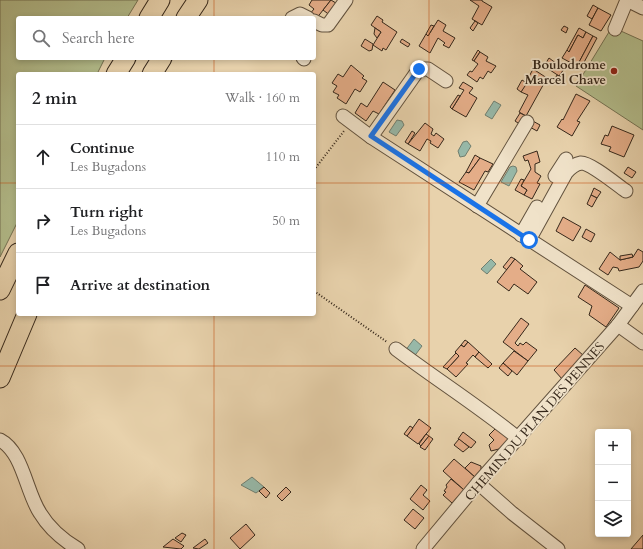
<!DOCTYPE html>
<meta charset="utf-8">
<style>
:root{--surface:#fff;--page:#f6f6f6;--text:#202124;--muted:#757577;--line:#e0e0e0}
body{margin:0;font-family:Cardo,serif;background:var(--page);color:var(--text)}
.controls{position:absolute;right:12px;bottom:12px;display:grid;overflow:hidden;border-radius:4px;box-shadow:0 2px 6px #0003}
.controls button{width:36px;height:36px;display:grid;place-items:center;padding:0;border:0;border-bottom:1px solid var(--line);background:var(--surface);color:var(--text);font:20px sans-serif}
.stop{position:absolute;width:12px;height:12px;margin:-9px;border:3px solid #1a73e8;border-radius:50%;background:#fff}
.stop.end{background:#1a73e8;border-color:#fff;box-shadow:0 1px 4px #0008}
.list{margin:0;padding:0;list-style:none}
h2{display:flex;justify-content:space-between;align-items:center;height:52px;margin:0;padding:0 16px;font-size:17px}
h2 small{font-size:13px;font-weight:400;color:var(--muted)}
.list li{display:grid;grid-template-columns:26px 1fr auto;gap:12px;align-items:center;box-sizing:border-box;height:64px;padding:0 16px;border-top:1px solid var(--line)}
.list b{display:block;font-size:15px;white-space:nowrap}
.list p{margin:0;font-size:13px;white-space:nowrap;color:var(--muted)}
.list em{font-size:13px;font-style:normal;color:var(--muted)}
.icon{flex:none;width:22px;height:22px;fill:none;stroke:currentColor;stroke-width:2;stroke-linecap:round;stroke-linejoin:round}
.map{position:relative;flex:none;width:643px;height:549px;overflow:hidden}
.search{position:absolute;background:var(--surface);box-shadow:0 2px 6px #0003;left:16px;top:16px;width:300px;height:44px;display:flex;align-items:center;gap:10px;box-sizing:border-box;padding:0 14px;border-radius:4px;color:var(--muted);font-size:15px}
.panel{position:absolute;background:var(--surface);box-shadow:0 2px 6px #0003;left:16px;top:72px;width:300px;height:244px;border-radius:4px}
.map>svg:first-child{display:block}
</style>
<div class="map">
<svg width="643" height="549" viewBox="0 0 643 549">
<rect width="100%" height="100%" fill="#e8d2ac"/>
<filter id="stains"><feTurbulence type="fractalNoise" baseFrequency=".005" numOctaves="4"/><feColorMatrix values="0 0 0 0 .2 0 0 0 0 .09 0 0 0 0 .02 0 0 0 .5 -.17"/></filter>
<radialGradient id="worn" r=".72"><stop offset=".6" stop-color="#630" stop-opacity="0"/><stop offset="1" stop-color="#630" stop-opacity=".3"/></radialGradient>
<!-- green -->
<g fill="#b3bd8c" stroke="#747253">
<path d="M0,0h138l-11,18h-109v40h87l-8,16h-79v147l-18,36z"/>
<path d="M612,27l31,14v89l-67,-44z"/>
</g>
<!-- water -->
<g fill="#97b8a8" stroke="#707e6f">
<path d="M494,101l7,4 -9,14 -7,-4z"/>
<path d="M397,120l5,1 2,4 -8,11 -7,-4z"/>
<path d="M467,141l4,5 -6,10 -5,1 -2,-6 5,-9z"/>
<path d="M513,166l3,1 1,4 -8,15 -8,-4 9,-15z"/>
<path d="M491,259l5,5 -9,10 -6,-5z"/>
<path d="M414,339l8,7 -9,12 -8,-7z"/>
<path d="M252,477l12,10 -8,6 -15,-8z"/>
</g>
<!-- building -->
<g fill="#e4ad88" stroke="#35271a">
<path d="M312,0h19l-15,19 -7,-4 5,-6 -5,-4z"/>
<path d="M331,0l8,5 -8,11 -8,-6z"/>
<path d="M470,0h12v1l10,6 -10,18 -10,-6 7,-13z"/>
<path d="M593,5l5,3 -6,11 -5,-3z"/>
<path d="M598,8l13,7 -10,16 -12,-6z"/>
<path d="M377,16l6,4 -1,2 15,10 -11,18 -3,-2 -1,3 -9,-6 8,-13 -10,-7z"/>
<path d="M438,20l8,5 -3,6 12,7 -6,10 -6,-3 2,-2 -7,-5 -8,15 -11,-7 7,-12 2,2z"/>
<path d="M475,21l3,2 -5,8 -3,-3z"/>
<path d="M431,25l3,1 -6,10 -2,-2z"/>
<path d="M564,26l4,2 -2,5 -5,-3z"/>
<path d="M375,28l6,4 -4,6 -3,-4z"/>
<path d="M579,28l7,4 -3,6 -5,-3 -9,17 -2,-2z"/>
<path d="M586,32l7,4 -16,30 -15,-8 5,-8 2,2 9,-17 5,3z"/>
<path d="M593,36l4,2 -16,30 -4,-2z"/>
<path d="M365,39l8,5 -1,6 -3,1 -8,-5z"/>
<path d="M402,39l8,5 -2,3 -8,-5z"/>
<path d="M478,50l2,2 -6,9 -2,-1z"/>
<path d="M480,52l8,5 -2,4 10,5 -5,7 -3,-2 -5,8 -3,-2 -3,5 -10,-7 3,-4 2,1 6,-8 -4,-3z"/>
<path d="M549,58l15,11 -5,7 -15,-10z"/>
<path d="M351,65l13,11 -2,2 5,3 -7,11 -5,-3 -9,15 -9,-6 2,-3 -6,-3 4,-6 -5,-3 6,-9 5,3z"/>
<path d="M533,69l14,9 -21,38 -7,-4 9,-17 -7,-3z"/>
<path d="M557,75l7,4 -3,4 -6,-4z"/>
<path d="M522,80l5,3 -6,9 -4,-3z"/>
<path d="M383,82l12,8 -16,24 -6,-3 -7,10 -11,-8 6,-10 6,4z"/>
<path d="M463,82l10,6 -4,5 8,5 -11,19 -14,-8 12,-19 -5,-2z"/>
<path d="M576,94l14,7 -13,20 3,1 -8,14 -15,-9 5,-8 1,1z"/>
<path d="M458,95l2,1 -8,13 -2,-2z"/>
<path d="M520,113l6,3 -5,9 -6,-4z"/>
<path d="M531,120l9,5 -3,6 -9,-5z"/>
<path d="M425,123l8,6 -2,5 3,2 2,-3 8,6 -6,9 -8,-5 1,-2 -4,-2 -7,12 -12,-7z"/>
<path d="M612,126l22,9 -10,22 -15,-6 2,-4 -10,-3 4,-9 3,1z"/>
<path d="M412,131l3,2 -7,11 -3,-2z"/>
<path d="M537,151l3,11 -5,2v8l6,4 -4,7 3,1 -8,15 -8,-4 3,-5 -6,-4 10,-17 -3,-9 -3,1 -2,-5z"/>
<path d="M475,155l5,3 -11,15 -3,-1z"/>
<path d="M480,158l13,6 -5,8 -3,-1 -11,19 -15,-8 7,-10 3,1z"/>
<path d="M628,167l8,5 -4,6 -8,-5z"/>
<path d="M521,179l3,1 -3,6 6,4 -3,5 -9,-5z"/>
<path d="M594,188l7,4 -4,6 -6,-3z"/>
<path d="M591,195l6,3 -5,9 -5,-3z"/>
<path d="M563,217l18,10 -8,14 -17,-10z"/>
<path d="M586,229l9,5 -4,8 -9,-5z"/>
<path d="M638,249l5,3v9l-4,6 -20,4 -1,-3 -5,-1 -5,8 -9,-6 11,-17 10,8 13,-3z"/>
<path d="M632,254l1,3 -13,3v-4z"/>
<path d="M511,257l4,2 -8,11 -4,-3z"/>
<path d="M515,259l8,7 -3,3 17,13 -9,12 -14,-10 -5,7 -12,-9z"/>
<path d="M585,285l34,23 -13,19 -17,-12 3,-9 -14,-9z"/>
<path d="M521,318l8,6 -14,19 3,3 2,-3 3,2 3,-3 11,8 -9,11 -25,-19z"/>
<path d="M465,340l3,2 -4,5 -3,-2z"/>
<path d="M468,342l11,10 -4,5 -2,-2 -7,8 2,1 -12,13 -9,-8 12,-13 -4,-4 6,-7 3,2z"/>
<path d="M575,348l9,8 -21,24 -9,-10z"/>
<path d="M514,351l14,10 -11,14 -14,-12z"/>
<path d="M479,352l13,12 -4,4 -13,-11z"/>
<path d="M456,353l3,3 -12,13 -4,-2z"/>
<path d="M503,363l9,8 -4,5 -9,-8z"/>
<path d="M419,419l12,9 -13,16 -11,-8z"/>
<path d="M410,426l3,2 -6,8 -3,-2z"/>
<path d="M498,426l14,12 -9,10 -12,3 -2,-6 5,-5 -5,-5z"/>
<path d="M463,432l13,10 -5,6 -13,-9z"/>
<path d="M426,434l3,2 -8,10 -2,-2z"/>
<path d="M429,436l4,3 -8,11 -5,-3z"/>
<path d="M459,439l10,8 -6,5 -9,-7z"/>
<path d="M454,459l21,18 -11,13 -21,-19z"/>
<path d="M471,462l10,4v4l-6,7 -10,-9z"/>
<path d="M451,479l13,11 -12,13 -9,-8 3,-3 -2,-1 3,-4 -1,-2z"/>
<path d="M421,485l6,5 -4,5 7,6 -7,9 -13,-11z"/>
<path d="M264,487l6,6 -4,5 -7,-7z"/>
<path d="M286,487l5,5 -9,9 -5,-5z"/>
<path d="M413,509l11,9 -9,11 -11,-9z"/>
<path d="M246,524l9,11 -15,14 -10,-11z"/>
<path d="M182,533l4,2 -5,7 -6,-4z"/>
<path d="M643,535v14h-12z"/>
<path d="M173,539l11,7 -3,3 -18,-2z"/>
<path d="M205,539l3,4 -9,6 -6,-1z"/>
</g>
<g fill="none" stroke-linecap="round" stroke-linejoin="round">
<!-- minor casing -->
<g stroke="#62523e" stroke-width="15">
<g id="minor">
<path d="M627,0l16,8"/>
<path d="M292,18l8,-4 8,4"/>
<path d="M314,21l8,4h6l18,-25"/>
<path d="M615,29l12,-29"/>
<path d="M303,58l1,1"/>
<path d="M446,81l-18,-12h-9l-48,68 261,169"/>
<path d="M343,116l28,21"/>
<path d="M555,176l11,-17"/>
<path d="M477,206l50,-84"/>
<path d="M521,235l16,-28"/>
<path d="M529,240l37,-67c4,-5 9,-9 15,-10 10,0 36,22 45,28"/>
<path d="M618,325l25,18"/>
<path d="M396,349c41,31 84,58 123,90"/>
<path d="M0,440c23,12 26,52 40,73 9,15 23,27 38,36"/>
<path d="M478,483l34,30 46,36"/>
<path d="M423,549l55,-66 140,-158 25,-34"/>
</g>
</g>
<!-- highway casing -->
<g stroke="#35271a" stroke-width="21">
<g id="highway">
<path d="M149,18l11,-18"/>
<path d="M186,18l12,-18"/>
<path d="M116,74l10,-16"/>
<path d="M152,74l10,-16"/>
<path d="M0,290l18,-37"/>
<path d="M0,378l27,-64"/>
</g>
</g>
<!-- path -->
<g stroke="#35271a" stroke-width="2" stroke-dasharray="1 2" stroke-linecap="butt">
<path d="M314,170l30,-39"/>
<path d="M314,291l73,51"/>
</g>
<!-- minor -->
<use href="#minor" stroke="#f0e2c9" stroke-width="13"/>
<!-- highway -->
<use href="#highway" stroke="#e8d2ac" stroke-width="19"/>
</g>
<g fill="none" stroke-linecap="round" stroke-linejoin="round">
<!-- route -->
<path stroke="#1a73e8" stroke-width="5" d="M419,69l-48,67 158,104"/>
</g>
<!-- grid -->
<path fill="none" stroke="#c44f0f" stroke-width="1" stroke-opacity="0.55" d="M214,0v18M429,0v549M214,58v16M0,183h18M314,183h329M214,314v235M0,366h643"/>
<!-- markers -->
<circle fill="#8f2418" stroke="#f0e2c9" stroke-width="1.5" cx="614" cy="71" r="4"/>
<g text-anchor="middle" stroke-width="3.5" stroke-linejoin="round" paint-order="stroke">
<!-- poi labels -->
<g font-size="13" font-weight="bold" fill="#35271a" stroke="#f0e2c9" text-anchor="end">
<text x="606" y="69">Boulodrome<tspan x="606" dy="15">Marcel Chave</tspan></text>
</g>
<!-- street labels -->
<g font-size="13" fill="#35271a" stroke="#f0e2c9">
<text transform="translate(534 421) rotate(-49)" y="5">CHEMIN DU PLAN DES PENNES</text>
</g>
</g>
<rect width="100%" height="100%" filter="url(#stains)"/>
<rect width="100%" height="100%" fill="url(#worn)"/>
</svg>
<div class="controls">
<button>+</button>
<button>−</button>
<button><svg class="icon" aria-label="layers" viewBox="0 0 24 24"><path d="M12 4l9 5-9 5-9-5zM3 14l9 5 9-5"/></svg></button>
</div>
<div class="stop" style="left:529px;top:240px"></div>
<div class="stop end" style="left:419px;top:69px"></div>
<div class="search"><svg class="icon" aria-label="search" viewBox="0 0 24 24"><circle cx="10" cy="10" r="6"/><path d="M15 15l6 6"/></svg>Search here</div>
<section class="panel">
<h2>2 min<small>Walk · 160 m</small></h2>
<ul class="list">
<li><svg class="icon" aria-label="ahead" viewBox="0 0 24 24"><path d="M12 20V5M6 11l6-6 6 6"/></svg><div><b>Continue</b><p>Les Bugadons</p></div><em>110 m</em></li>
<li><svg class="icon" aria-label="right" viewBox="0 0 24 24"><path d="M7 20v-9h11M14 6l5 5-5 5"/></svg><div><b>Turn right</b><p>Les Bugadons</p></div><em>50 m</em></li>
<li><svg class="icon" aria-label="arrive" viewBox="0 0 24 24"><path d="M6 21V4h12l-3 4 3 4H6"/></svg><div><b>Arrive at destination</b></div></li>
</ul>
</section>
</div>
